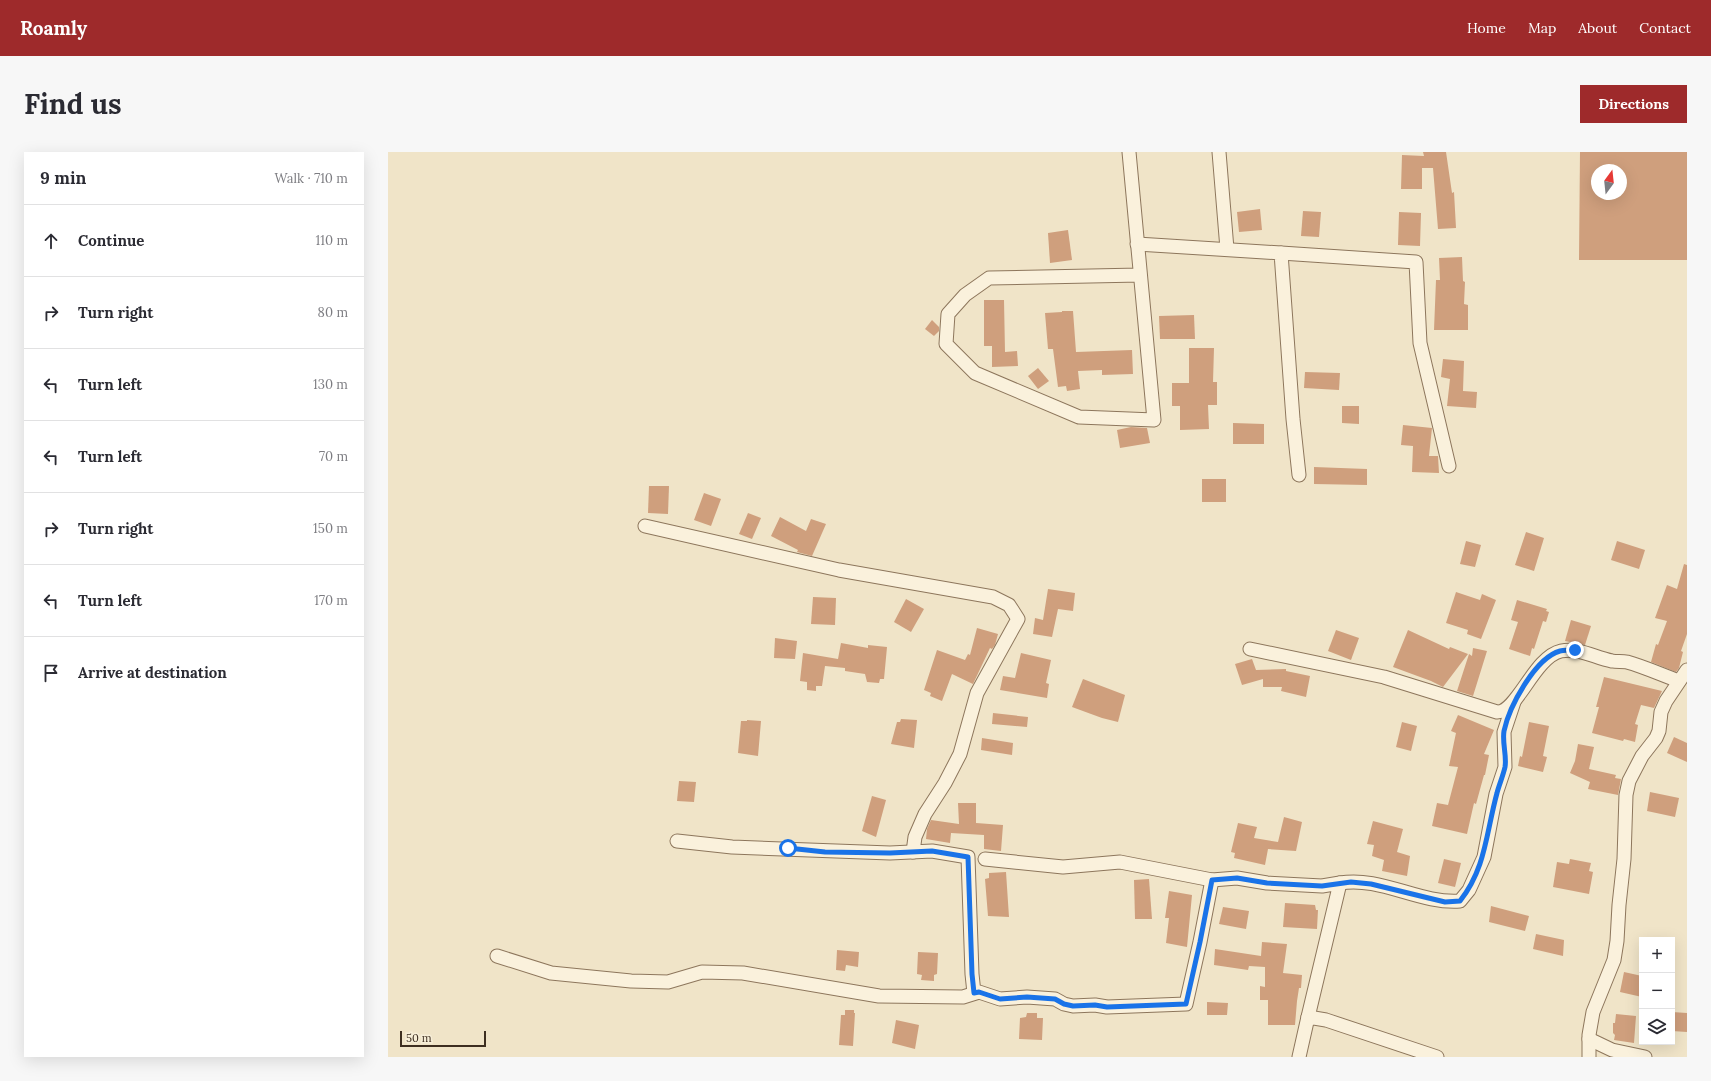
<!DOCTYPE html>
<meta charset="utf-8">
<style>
:root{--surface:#fff;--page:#f7f7f7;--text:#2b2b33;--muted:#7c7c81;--line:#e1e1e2;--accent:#9e2a2b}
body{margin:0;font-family:Lora,serif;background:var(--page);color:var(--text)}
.controls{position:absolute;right:12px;bottom:12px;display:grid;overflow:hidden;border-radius:0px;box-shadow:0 4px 16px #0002}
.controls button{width:36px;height:36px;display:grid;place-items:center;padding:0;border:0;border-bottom:1px solid var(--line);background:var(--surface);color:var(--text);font:20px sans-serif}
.compass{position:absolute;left:1203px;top:12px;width:36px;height:36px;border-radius:50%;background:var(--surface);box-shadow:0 4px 16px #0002;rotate:15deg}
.scale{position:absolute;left:12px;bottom:10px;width:86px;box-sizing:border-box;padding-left:4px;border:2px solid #3d2e20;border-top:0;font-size:11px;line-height:14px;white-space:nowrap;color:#3d2e20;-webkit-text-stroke:3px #f7eed8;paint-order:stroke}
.stop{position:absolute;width:12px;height:12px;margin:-9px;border:3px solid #1a73e8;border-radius:50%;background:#fff}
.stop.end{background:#1a73e8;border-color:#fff;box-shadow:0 1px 4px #0008}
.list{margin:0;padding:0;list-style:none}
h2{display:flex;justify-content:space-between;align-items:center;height:52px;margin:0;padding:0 16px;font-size:17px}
h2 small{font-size:13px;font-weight:400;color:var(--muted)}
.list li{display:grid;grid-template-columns:26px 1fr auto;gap:12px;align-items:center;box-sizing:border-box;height:72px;padding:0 16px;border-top:1px solid var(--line)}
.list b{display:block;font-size:15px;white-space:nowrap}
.list em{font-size:13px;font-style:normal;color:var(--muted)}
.icon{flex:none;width:22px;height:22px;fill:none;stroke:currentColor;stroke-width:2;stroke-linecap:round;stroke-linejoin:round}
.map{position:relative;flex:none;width:1299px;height:905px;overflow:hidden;border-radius:0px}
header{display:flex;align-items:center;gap:24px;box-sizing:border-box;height:56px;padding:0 20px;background:var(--accent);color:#fff}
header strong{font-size:19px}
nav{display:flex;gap:22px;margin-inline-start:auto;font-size:14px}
.intro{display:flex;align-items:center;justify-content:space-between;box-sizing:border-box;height:96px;padding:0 24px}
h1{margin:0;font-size:28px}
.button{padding:10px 18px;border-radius:0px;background:var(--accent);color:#fff;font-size:14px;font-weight:700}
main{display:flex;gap:24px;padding:0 24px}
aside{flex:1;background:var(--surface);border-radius:0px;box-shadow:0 4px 16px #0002}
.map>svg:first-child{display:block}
</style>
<header>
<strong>Roamly</strong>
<nav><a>Home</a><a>Map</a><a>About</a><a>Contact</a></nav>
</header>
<div class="intro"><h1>Find us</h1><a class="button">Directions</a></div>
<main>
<aside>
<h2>9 min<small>Walk · 710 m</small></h2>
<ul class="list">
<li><svg class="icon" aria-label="ahead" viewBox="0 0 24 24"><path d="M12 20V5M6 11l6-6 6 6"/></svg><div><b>Continue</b></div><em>110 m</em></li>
<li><svg class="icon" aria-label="right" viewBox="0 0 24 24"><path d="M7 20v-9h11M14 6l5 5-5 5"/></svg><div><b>Turn right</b></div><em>80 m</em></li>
<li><svg class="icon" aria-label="left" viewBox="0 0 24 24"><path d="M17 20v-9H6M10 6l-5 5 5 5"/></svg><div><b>Turn left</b></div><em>130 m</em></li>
<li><svg class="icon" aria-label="left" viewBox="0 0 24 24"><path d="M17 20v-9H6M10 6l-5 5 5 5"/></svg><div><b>Turn left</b></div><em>70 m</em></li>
<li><svg class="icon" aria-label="right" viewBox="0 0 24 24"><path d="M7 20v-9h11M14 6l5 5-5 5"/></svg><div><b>Turn right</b></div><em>150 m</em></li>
<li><svg class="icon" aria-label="left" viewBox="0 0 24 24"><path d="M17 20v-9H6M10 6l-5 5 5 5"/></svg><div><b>Turn left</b></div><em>170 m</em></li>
<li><svg class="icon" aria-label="arrive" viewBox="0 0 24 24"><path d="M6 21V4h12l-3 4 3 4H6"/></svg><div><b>Arrive at destination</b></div></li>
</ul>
</aside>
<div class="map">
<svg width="1299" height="905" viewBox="0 0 1299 905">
<rect width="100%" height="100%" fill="#f0e4c8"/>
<!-- building -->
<g fill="#cf9f7d" fill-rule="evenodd">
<path d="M1035,0h23l6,41 2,-1 2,36 -18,1 -5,-61h-11v21h-21l1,-34 22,1z"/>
<path d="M1192,0h107v108h-108zM1209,18h24v24h-24z"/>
<path d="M872,57l2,21 -23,2 -2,-20z"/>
<path d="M915,59l18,1 -2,25 -18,-1z"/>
<path d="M1011,60l22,1 -1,33 -22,-1z"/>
<path d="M680,78l4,30 -22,3 -2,-30z"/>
<path d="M1074,105l1,24 2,1 -1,22 4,1v25h-34l2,-50h4l-1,-22z"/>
<path d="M596,148h20l1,52 12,-1 1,15 -26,1v-21h-8z"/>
<path d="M674,159h11l3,41 56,-2 1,24 -31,1v-5l-24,1 2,18 -13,2 -1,-5 -8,1 -5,-38h-5l-3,-36 17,-1z"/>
<path d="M806,163l1,24h-35l-1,-23z"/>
<path d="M544,168l7,7v4l-5,5 -9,-7z"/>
<path d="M801,196h25l-1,34h4v23h-9l1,24 -29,1v-24h-8v-23h17z"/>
<path d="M1055,207l21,2 -1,30 14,1 -1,16 -29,-2 3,-27 -9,-2z"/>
<path d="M650,216l11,13 -11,8 -10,-13z"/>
<path d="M917,220l35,1 -1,17 -35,-2z"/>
<path d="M954,254h17v18l-17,-1z"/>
<path d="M845,271l31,1v20h-31z"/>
<path d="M1015,273l29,3 -3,28h9l1,17 -27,-1 1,-26 -12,-1z"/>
<path d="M743,275l16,1 3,15 -30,5 -3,-18z"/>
<path d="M926,315l53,2v16l-53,-1z"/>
<rect x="814" y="327" width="24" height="23"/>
<path d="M261,334h20l-1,28 -20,-1z"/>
<path d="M316,341l17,6 -10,27 -17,-6z"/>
<path d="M360,361l13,5 -9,21 -13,-5z"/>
<path d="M392,365l26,14 5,-12 15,5 -14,32 -15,-4 1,-2 -27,-14z"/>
<path d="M1138,380l18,6 -10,33 -19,-6z"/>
<path d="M1078,389l15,4 -6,22 -15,-3z"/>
<path d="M1229,389l28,9 -6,19 -28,-9z"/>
<path d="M1296,412l3,1v69l-6,17 2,1 -4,16 -3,4 -25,-10 5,-18 2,1 9,-24 -12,-3 12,-33 10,4z"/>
<path d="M660,437l27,4 -2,18 -15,-2 -6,28 -19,-3 2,-16 8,2z"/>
<path d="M1068,440l24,8 2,-6 14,6 -15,39 -14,-5 1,-4 -22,-7z"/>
<path d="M425,445l23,1 -1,27 -24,-1z"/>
<path d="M518,447l18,10 -13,23 -17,-10z"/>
<path d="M1129,448l30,9 -1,2 3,1 -3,10 -3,-1 -9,28 -2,-1 -2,8 -21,-7 9,-27 -7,-2z"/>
<path d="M1183,468l20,6 -6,19 -20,-4z"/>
<path d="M589,476l21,6 -3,11 -3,4 -2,-1 -17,36 -21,-10 -10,27 -12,-5 1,-3 -7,-3 13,-40 28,10 3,-6 2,1z"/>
<path d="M948,478l23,8 -8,22 -23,-9z"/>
<path d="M1020,478l41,19 1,-2 18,7 -25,33 -12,-6 -38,-14z"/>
<path d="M387,486l22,3 -2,18 -21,-1z"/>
<path d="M453,491l27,5v-3l19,2 -3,32h-4l-1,4 -12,-1 -2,-8 -20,-3v-3l-20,-2 -3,20h-6v5l-9,-1v-8l-7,-1 3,-28 35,6z"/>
<path d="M1085,496l14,3 -14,45 -16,-5 12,-37 3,2z"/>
<path d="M633,501l30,7 -5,23 3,1 -2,14 -47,-8 3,-14 12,2z"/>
<path d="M864,507l4,11 30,-1v2l24,5 -4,21 -25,-6 1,-4h-19v-8l-21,6 -7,-21z"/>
<path d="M1216,525l58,14 -8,17 -13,-3 -6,19 3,1 -3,17 -11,-3 -1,2 -31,-8 7,-26h-3z"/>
<path d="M695,527l42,16 -7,27 -16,-4 -30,-11z"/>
<path d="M605,561l35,4 -1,10 -35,-3z"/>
<path d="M1070,563l36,15 -10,24 5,1 -4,20h-1l-8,29 -2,-1 -7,31 -35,-8 5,-23 11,2 10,-38 -9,-1 7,-33 -5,-2z"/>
<path d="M513,567l16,1 -3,28 -23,-4 6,-22h3z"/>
<path d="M359,568l14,1 -3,35 -20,-3 3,-32h6z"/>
<path d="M1014,570l15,4 -6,25 -15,-4z"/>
<path d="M1141,570l20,4 -6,30 4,1 -4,15 -25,-6 2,-10 2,1z"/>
<path d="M1286,585l13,6v19l-20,-9z"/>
<path d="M594,586l31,5 -1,12 -31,-5z"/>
<path d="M1190,592l16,3 -5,22 27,6 -1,3 6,1 -3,16 -30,-6 2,-7 -20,-9 5,-12z"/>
<path d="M291,629l17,1 -2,20 -17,-1z"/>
<path d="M1262,640l29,6 -4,19 -28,-6z"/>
<path d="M484,644l14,4 -10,37 -14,-6z"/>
<path d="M570,651h18v20l27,2 -2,26 -17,-2v-14l-33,-2 -1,10 -24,-4 1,-10 4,-9 28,4z"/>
<path d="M896,665l18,5 -6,29 -28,-2 -3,16 -31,-7 1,-5 -4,-1 7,-29 19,4 -3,11 24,4z"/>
<path d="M985,669l30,8 -6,23 13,4 -3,20 -25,-5 2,-11 -12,-4 2,-11 -7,-1z"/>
<path d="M1056,707l17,4 -6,24 -17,-4z"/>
<path d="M1182,707l21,4 -2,8 4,1 -4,22 -36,-7 4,-25 12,2z"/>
<path d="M618,720l3,45 -21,-1 -3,-37 4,-1v-5z"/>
<path d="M761,727l3,40h-17l-1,-39z"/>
<path d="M781,739l23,4 -5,52 -21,-4 3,-25h-4z"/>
<path d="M897,751l30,2 1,5h2l-1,19 -34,-2z"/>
<path d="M1103,754l38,10 -4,15 -36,-9z"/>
<path d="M835,755l26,4 -3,18 -27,-5z"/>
<path d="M1148,782l28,6 -1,16 -30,-7z"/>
<path d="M874,790l25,2 -4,29 19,2 -1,13h-2l-2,13 -2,24h-27v-25h-8v-14l5,1v-20l-16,-1 -1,4 -34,-5 1,-16 46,7z"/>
<path d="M449,798l22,2 -1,15 -12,-2 -1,6 -9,-1z"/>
<path d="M530,800l20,1 -1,21 -3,1v6l-13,-1 1,-5 -5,-1z"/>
<path d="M1236,820l18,4v21l-22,-5z"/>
<path d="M819,850l21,1 -1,12h-20z"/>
<path d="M457,858h9v3h1l-2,33 -14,-1 2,-30h4z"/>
<path d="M1284,860l15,1v19l-15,-1z"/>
<path d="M639,861h10v5h6l-1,22 -23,-1 1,-21 6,-1z"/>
<path d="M1228,862l20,2 -2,27 -20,-3 1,-5 -2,-2v-10h2z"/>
<path d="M508,868l23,5 -4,24 -23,-6z"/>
</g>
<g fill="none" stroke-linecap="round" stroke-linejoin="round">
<!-- street casing -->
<g stroke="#8d765c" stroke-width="15">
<g id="street">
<path d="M741,0l25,268 -75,-3 -104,-44 -29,-29 2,-30 17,-19 24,-17 151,-3"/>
<path d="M831,0l8,97"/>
<path d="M749,92l144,9 12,166 6,56"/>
<path d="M893,101l135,9 4,81 29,123"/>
<path d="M257,374l194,44 154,27 16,8 9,14 -41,74 -17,61 -15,29 -20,31 -10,23 -2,15"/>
<path d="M862,497l134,28 113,35c20,1 37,-55 64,-61 18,-4 34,7 51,10 5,1 10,0 15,1 18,5 35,13 52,19"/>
<path d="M289,689l55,6 158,6 42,-2 36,6 4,117 2,19"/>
<path d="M597,707l78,8 57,-5 92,18 25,-2 30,5 55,3 18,-3 -32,134"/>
<path d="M952,731c41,-7 79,21 120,18l9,-11 15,-33 12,-63 9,-27 -1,-35 10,-30"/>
<path d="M109,804l54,17 80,8 37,1 34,-10 41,1 136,23 84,1 16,-5 21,7 27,-2 28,2 9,5 9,2 22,-1 12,2 79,-3 14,-62 12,-62"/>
<path d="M1201,887l23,11 33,7"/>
<path d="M911,905l9,-40 18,3 111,37"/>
<path d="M1201,905v-22l4,-23 21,-52 3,-19 2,-36 5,-46 2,-64 3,-14 13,-25 14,-18 3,-7 2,-19 5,-11 21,-31"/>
</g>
</g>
<!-- street -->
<use href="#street" stroke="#faf1dc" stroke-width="13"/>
</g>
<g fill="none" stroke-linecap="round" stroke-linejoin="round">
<!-- route -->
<path stroke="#1a73e8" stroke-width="5" d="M400,696l37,4 65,1 42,-2 36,6 4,117 2,19 5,-1 21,7 27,-2 28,2 9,5 9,2 22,-1 12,2 79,-3 14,-62 12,-62 25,-2 30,5 55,3 29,-4 20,2 74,18 15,-1c26,-33 26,-68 37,-108 2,-8 6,-17 8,-26 2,-11 -3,-24 -1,-36 5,-24 31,-73 56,-80 5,-1 10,-1 15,-1"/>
</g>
</svg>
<div class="controls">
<button>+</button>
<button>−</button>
<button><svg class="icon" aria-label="layers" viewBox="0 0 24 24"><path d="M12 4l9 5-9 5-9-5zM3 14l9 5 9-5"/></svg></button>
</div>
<svg class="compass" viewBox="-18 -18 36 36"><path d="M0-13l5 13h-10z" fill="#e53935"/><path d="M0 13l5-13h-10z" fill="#7c7c81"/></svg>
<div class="scale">50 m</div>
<div class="stop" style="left:400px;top:696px"></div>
<div class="stop end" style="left:1187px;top:498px"></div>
</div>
</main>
